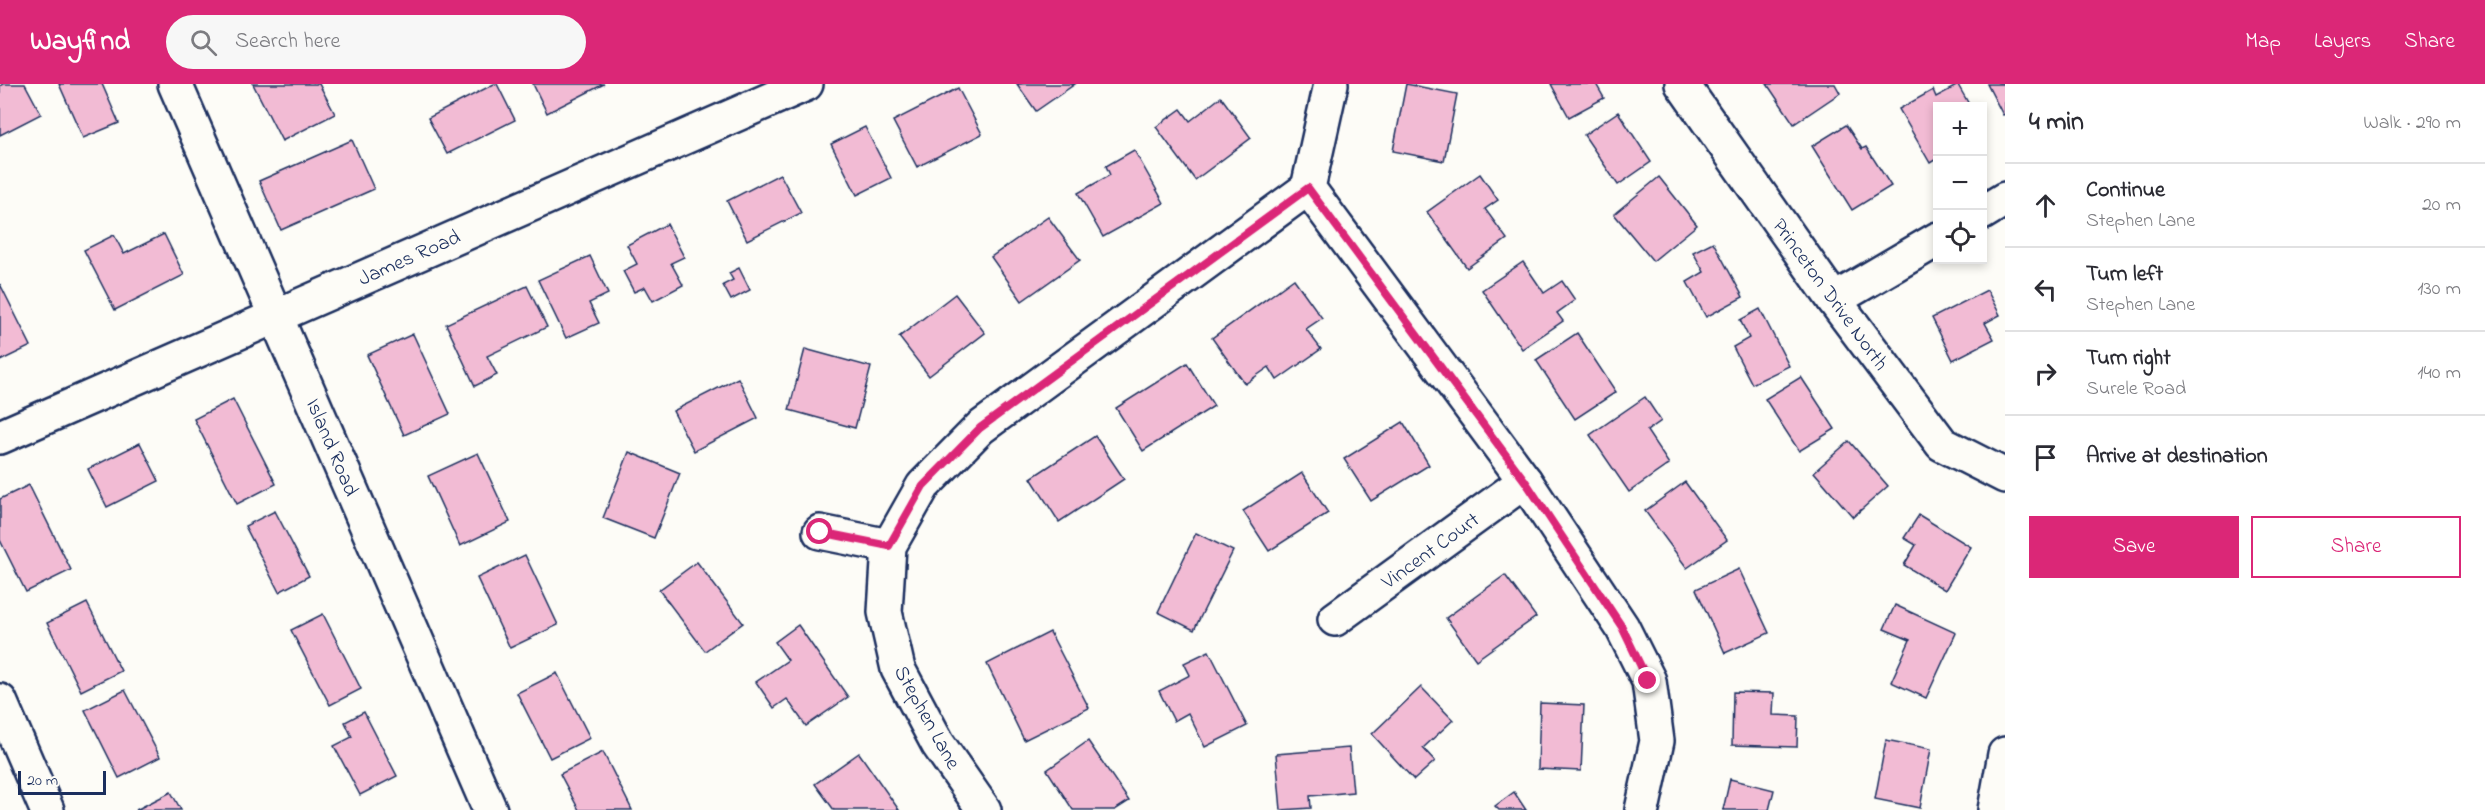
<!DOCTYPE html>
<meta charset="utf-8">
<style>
:root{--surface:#fff;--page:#f7f7f7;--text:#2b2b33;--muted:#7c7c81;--line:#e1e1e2;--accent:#db2777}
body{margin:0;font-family:"Indie Flower",sans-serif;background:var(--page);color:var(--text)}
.controls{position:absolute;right:18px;top:18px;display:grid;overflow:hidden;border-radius:0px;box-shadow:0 3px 9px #0003}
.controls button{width:54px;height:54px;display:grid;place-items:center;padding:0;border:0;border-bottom:2px solid var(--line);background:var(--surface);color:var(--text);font:30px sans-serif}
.scale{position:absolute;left:18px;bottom:15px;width:88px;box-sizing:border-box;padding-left:6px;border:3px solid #1b2f5e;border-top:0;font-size:16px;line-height:21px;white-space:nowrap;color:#1b2f5e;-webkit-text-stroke:4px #fdfcf7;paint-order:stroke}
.stop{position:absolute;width:18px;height:18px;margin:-14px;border:4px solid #db2777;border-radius:50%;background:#fff}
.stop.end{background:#db2777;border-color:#fff;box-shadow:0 2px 6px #0008}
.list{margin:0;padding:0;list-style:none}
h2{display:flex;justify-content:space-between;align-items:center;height:78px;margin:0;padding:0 24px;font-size:26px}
h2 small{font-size:20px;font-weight:400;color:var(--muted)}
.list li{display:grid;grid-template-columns:39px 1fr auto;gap:18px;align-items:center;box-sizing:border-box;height:84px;padding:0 24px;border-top:2px solid var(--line)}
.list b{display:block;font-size:22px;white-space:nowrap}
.list p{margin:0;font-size:20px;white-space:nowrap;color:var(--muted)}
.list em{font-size:20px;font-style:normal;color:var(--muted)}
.actions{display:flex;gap:12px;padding:18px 24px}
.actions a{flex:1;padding:14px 0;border:2px solid var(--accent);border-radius:0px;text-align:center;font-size:21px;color:var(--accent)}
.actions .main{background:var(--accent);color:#fff}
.icon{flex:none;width:33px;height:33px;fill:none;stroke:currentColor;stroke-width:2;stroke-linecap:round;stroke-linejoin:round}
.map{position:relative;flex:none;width:2005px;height:726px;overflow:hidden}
header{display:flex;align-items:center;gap:36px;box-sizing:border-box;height:84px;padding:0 30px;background:var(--accent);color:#fff}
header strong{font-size:28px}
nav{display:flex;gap:33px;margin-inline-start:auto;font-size:21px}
.search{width:420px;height:54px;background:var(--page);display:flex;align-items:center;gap:15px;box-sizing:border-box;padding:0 21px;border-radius:33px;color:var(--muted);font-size:22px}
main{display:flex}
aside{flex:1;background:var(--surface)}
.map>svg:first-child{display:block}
</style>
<header>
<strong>Wayfind</strong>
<div class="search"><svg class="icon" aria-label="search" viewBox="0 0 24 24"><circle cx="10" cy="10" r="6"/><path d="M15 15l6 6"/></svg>Search here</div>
<nav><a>Map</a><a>Layers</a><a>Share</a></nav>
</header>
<main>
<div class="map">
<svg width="2005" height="726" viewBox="0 0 2005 726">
<rect width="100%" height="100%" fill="#fdfcf7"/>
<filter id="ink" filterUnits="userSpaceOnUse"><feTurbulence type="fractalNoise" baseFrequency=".0167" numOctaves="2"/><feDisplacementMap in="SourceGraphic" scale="12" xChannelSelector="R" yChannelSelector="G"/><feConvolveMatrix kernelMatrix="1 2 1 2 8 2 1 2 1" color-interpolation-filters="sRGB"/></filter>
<g filter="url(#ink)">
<!-- building -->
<g fill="#f2bbd4" stroke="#1b2f5e" stroke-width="1.5">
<path d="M3,0h22l16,30 -41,21v-49z"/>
<path d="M59,0h43l17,39 -36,15z"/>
<path d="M253,0h66l16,30 -53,27z"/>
<path d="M494,0h3l18,36 -68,34 -19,-36z"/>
<path d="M533,0h71l-57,29z"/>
<path d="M1017,0h58l-39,27z"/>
<path d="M1406,0l51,10 -13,67 -51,-10z"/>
<path d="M1551,0h45l8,14 -35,19z"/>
<path d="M1767,0h68l5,9 -46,31z"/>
<path d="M1987,0h18v30l-2,1z"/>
<path d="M1958,1l12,21h-32v52l-8,5 -31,-54 34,-19 3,7z"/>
<path d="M958,4l24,46 -65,33 -24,-46z"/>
<path d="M1221,13l30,41 -56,42 -39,-53 25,-18 9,12z"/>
<path d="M1618,28l33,50 -33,23 -34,-50z"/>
<path d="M1846,41l16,24 4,-2 25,39 -39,24 -40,-64z"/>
<path d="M865,43l26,51 -34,17 -26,-51z"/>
<path d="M352,56l22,49 -93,41 -22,-49z"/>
<path d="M1134,66l30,53 -61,34 -25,-44 32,-18 -4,-9z"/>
<path d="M780,90l21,39 -54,27 -20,-39z"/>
<path d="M1480,90l18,26 -13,9 22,30 -40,29 -40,-56z"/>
<path d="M1659,93l38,48 -44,36 -39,-47z"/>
<path d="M1048,133l32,43 -58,41 -31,-44z"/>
<path d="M667,140l17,33 -13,6 12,22 -30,16 -8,-14 -11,5 -11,-21 14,-7 -10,-19z"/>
<path d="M164,150l20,41 -69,35 -31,-60 30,-15 10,19z"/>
<path d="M1713,158l30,55 -37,20 -19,-35 17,-10 -11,-20z"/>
<path d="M590,172l18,38 -19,9 10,20 -33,15 -28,-58z"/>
<path d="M1523,178l21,31 18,-12 13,19 -18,13 6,8 -41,28 -40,-59z"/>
<path d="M739,184l11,22 -19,10 -8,-15 10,-5 -4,-7z"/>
<path d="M1294,195l28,39 -16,11 15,20 -44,31 -8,-13 -24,17 -33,-46z"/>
<path d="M0,200l31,62 -31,15z"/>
<path d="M527,202l20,41 -60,29 10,19 -22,11 -29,-62z"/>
<path d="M1987,206l13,25 -15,8 9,16 -41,21 -21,-42z"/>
<path d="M955,210l30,39 -56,43 -30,-39z"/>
<path d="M1760,225l29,57 -37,18 -19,-37 16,-9 -9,-18z"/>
<path d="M1577,249l39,59 -41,27 -39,-59z"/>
<path d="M413,250l37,80 -46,21 -37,-80z"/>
<path d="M805,265l66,18 -16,61 -66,-18z"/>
<path d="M1187,279l27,43 -71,45 -27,-43z"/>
<path d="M1801,293l34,52 -36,22 -34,-52z"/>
<path d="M738,294l20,40 -64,33 -21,-40z"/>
<path d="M1645,313l16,24 -14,10 22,33 -40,28 -39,-57z"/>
<path d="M233,315l43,85 -39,20 -43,-85z"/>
<path d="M1403,338l26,43 -58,36 -27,-42z"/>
<path d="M1095,352l29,43 -65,43 -28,-44z"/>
<path d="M1849,357l39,45 -35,31 -39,-45z"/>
<path d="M140,359l19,38 -52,26 -19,-38z"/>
<path d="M629,368l51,21 -26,65 -51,-20z"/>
<path d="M478,369l32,69 -50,24 -32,-70z"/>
<path d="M1302,389l26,40 -59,38 -26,-40z"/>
<path d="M1685,398l42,58 -40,28 -42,-57z"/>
<path d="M29,401l42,85 -45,22 -26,-52v-41z"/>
<path d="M275,427l34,65 -30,16 -34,-66z"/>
<path d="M1919,431l52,32 -26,43 -41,-25 12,-20 -12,-7z"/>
<path d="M1196,449l37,18 -39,79 -36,-18z"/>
<path d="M525,471l33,70 -48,23 -33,-70z"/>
<path d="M697,478l46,61 -38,28 -46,-61z"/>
<path d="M1739,485l30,64 -44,20 -29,-64z"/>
<path d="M1505,491l31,42 -60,43 -30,-42z"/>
<path d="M87,519l34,68 -40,20 -34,-68z"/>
<path d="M1895,521l61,28 -30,65 -35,-16 19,-42 -26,-11z"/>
<path d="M323,530l38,75 -31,16 -39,-75z"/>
<path d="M798,541l50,72 -42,29 -19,-27 -13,9 -18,-26 32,-22 -13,-18z"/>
<path d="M1050,548l39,76 -65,32 -37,-76z"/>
<path d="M1209,567l38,75 -42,21 -17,-34 -14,8 -15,-30 31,-16 -6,-12z"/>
<path d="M557,589l33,65 -40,20 -33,-65z"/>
<path d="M1421,603l32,33 -30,28 12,13 -21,19 -42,-46z"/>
<path d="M125,606l35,67 -41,21 -34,-68z"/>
<path d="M1733,608l41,1 -1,22 25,1 -1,31 -65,-2z"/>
<path d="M1540,619l44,2 -3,66 -43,-2z"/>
<path d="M364,628l33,64 -37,19 -26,-49 18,-9 -7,-15z"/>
<path d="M1886,656l45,9 -11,59 -45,-9z"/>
<path d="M1088,657l41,60 -14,9h-42l-26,-40z"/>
<path d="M1349,664l4,44 -43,4 1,12 -30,2 -5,-56z"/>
<path d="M603,668l29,58h-53l-19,-36z"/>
<path d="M859,669l40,57h-65l-19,-26z"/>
<path d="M1730,695l44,11 -5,20h-46z"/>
<path d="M171,708l10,18h-45z"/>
<path d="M1514,708l12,18h-27l-4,-4z"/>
</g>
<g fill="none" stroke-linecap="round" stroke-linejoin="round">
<!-- minor casing -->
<g stroke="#1b2f5e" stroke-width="38">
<g id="minor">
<path d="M175,0l315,726"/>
<path d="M1331,0l-23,104 217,293 97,146 27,54 8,60 -15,69"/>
<path d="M1682,0l152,216 108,144 63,32"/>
<path d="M1982,129l23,-14"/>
<path d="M1834,216l104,-61"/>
<path d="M0,353l806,-353"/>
<path d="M820,448l69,14"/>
<path d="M1335,535l190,-138"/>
<path d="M0,617l47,109"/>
<path d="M984,726l-46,-66 -40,-75 -13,-57 4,-66 34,-60 57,-58 328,-240"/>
<path d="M1995,726l10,-56"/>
</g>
</g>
<!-- minor -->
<use href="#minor" stroke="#fdfcf7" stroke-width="33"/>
</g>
</g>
<g fill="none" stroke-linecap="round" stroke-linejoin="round" filter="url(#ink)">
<!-- route -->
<path stroke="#db2777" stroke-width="8" d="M820,448l69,14 34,-60 57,-58 328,-240 217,293 97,146 26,54"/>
</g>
<g text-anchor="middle" stroke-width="6" stroke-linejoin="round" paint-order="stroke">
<!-- street labels -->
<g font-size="21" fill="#1b2f5e" stroke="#fdfcf7">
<text transform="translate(409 173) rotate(-24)" y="7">James Road</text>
<text transform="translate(1831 210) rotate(54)" y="7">Princeton Drive North</text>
<text transform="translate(333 363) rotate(67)" y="7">Island Road</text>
<text transform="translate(1430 466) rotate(-36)" y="7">Vincent Court</text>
<text transform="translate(928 633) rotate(61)" y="7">Stephen Lane</text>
</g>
</g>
</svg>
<div class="controls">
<button>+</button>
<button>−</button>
<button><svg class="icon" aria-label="locate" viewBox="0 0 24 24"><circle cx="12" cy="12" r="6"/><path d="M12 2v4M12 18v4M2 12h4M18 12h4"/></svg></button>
</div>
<div class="scale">20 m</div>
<div class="stop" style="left:820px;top:448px"></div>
<div class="stop end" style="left:1648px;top:597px"></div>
</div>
<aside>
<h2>4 min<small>Walk · 290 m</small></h2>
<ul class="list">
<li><svg class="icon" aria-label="ahead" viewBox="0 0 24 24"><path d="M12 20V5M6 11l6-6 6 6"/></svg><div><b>Continue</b><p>Stephen Lane</p></div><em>20 m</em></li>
<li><svg class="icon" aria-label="left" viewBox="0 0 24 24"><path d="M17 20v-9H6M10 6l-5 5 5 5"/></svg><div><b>Turn left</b><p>Stephen Lane</p></div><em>130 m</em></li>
<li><svg class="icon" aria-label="right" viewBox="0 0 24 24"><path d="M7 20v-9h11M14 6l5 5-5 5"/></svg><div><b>Turn right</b><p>Surele Road</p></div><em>140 m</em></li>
<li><svg class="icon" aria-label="arrive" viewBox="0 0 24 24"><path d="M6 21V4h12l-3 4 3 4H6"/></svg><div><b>Arrive at destination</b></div></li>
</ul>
<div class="actions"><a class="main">Save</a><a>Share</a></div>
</aside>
</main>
